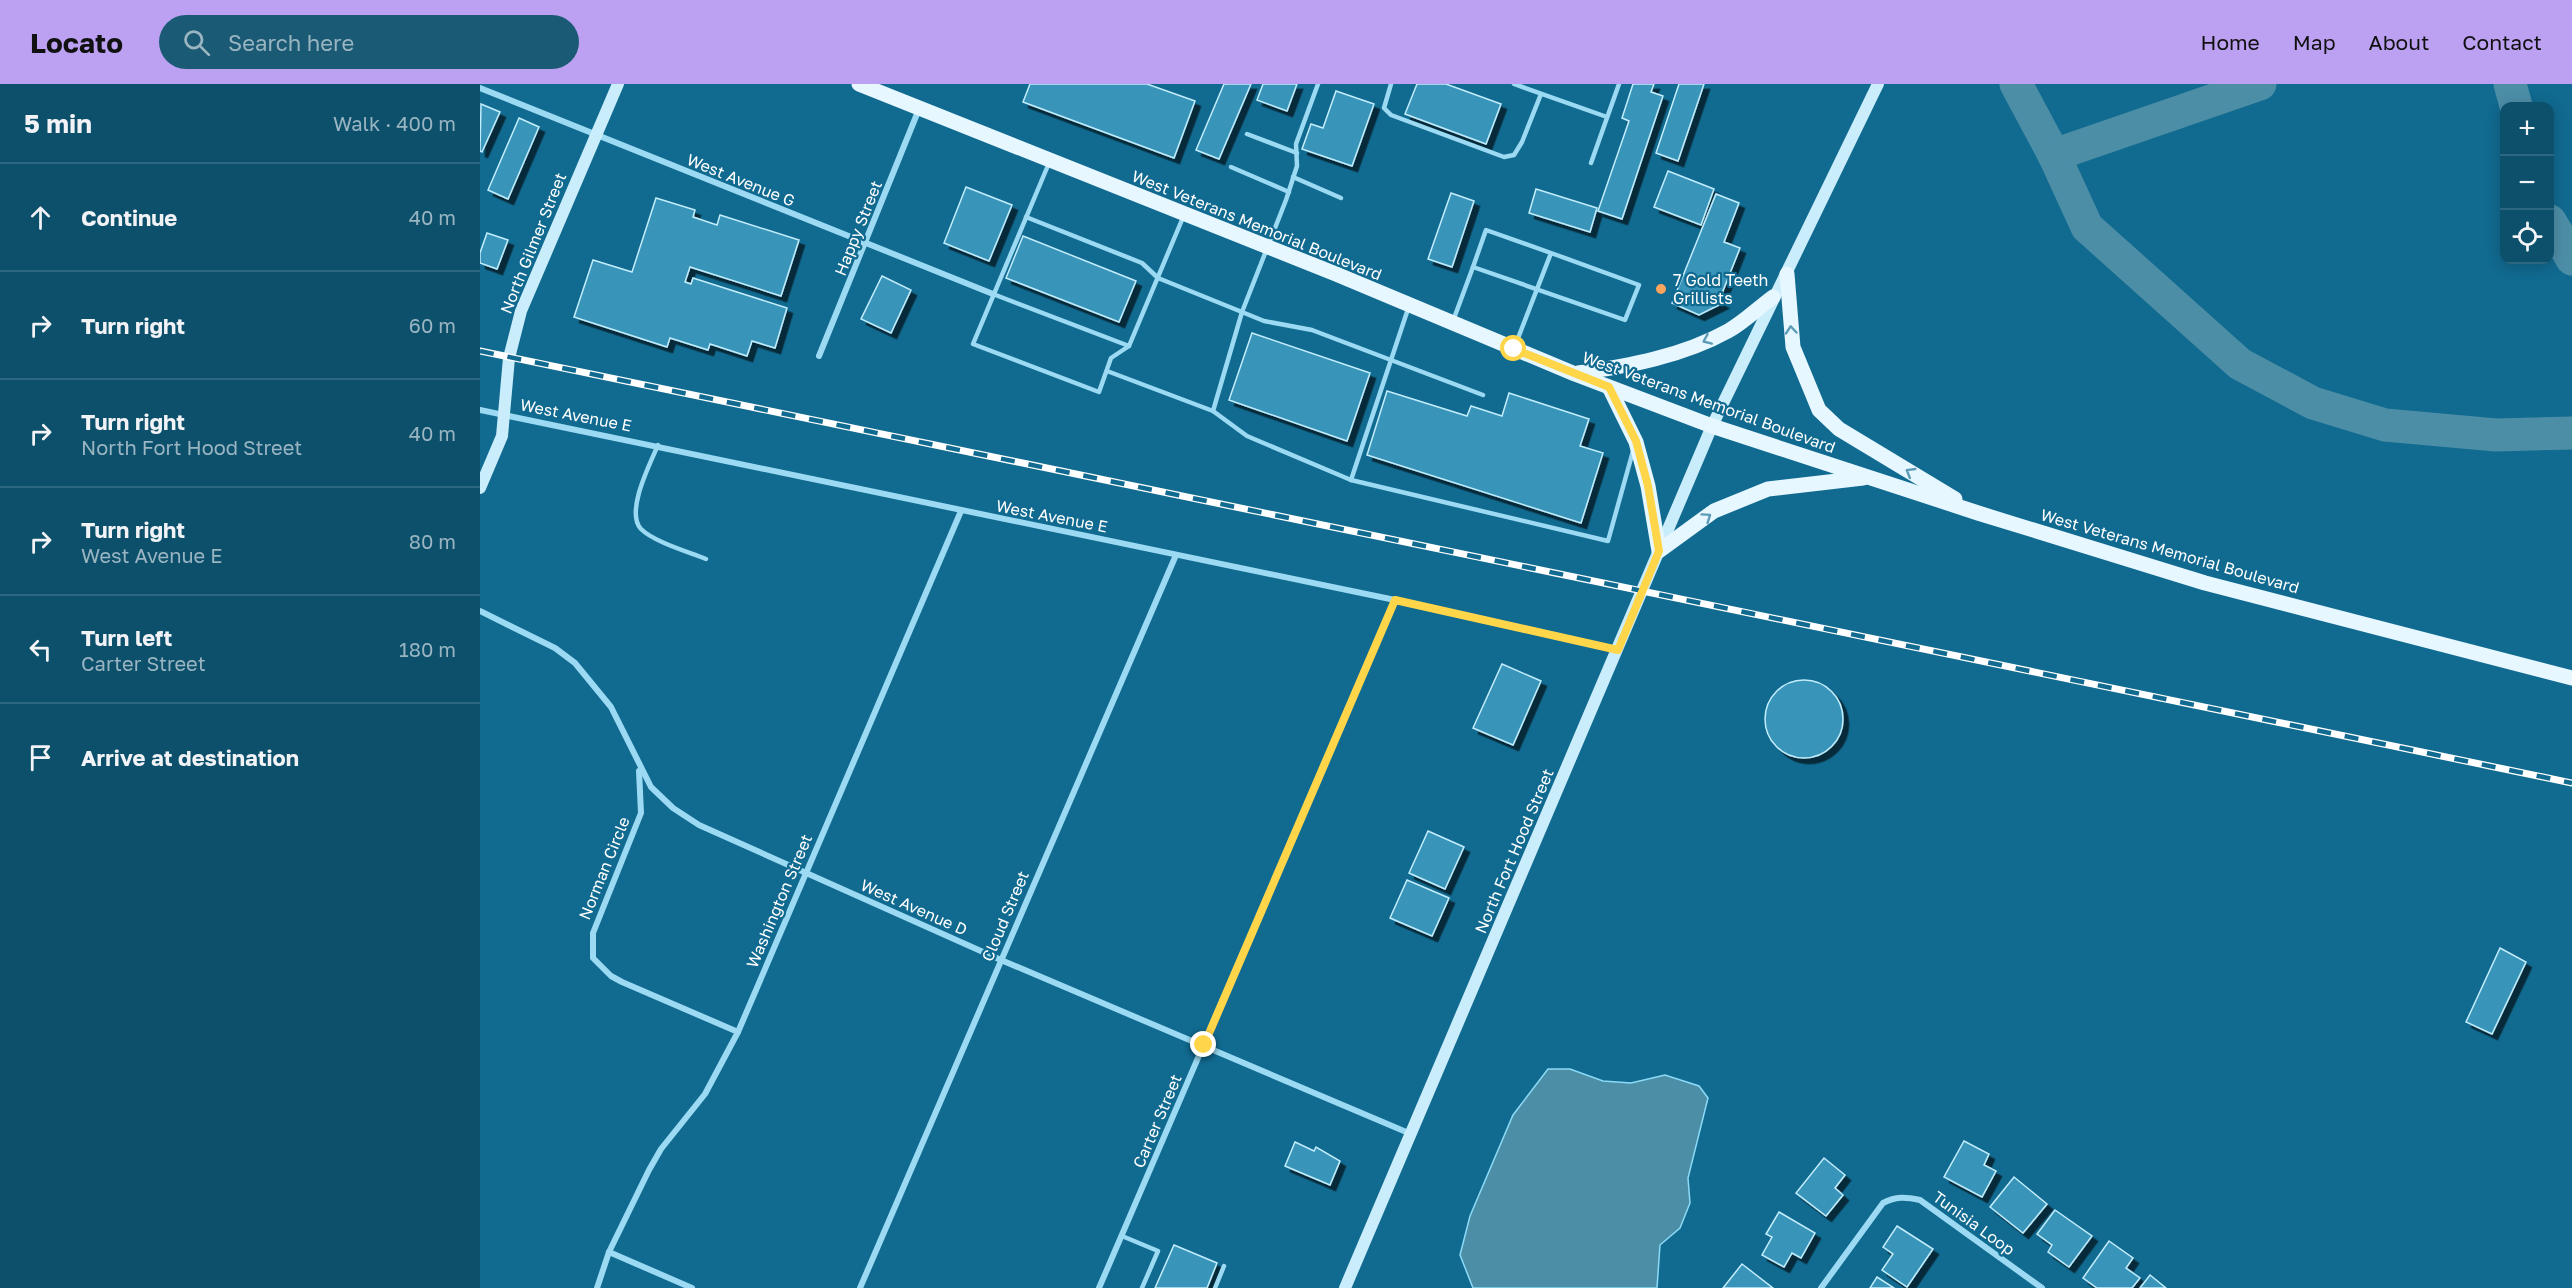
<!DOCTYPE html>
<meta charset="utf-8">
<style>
:root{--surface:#0d506c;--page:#1b5a74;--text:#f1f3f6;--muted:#9ab5c2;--line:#2d677f;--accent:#bca0f2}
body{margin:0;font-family:"Golos Text",sans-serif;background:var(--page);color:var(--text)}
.controls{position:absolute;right:18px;top:18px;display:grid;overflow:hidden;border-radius:12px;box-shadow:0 3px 15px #0003}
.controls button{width:54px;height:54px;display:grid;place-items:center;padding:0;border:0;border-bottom:2px solid var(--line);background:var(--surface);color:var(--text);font:30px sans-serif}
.stop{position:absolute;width:18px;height:18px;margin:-14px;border:4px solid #ffd54a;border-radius:50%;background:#fff}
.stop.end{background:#ffd54a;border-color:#fff;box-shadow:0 2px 6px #0008}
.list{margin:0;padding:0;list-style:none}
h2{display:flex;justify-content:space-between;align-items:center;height:78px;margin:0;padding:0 24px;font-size:26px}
h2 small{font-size:20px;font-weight:400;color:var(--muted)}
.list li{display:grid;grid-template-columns:39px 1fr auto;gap:18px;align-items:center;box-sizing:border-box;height:108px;padding:0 24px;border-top:2px solid var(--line)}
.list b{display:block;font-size:22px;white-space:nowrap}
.list p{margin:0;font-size:20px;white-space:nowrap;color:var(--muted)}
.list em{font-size:20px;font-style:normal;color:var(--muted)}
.icon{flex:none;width:33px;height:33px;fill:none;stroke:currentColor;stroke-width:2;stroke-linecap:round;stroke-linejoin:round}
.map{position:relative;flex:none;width:2092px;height:1204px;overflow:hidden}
header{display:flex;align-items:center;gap:36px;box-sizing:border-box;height:84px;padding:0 30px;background:var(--accent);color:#111}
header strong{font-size:28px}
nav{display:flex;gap:33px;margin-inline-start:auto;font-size:21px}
.search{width:420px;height:54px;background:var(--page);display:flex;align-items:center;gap:15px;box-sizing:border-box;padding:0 21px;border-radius:33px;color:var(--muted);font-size:22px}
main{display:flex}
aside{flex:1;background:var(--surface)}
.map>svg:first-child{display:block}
</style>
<header>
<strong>Locato</strong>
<div class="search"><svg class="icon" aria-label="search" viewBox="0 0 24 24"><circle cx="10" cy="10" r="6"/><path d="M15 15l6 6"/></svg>Search here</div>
<nav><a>Home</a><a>Map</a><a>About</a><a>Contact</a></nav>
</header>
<main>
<aside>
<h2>5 min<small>Walk · 400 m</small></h2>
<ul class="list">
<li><svg class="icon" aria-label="ahead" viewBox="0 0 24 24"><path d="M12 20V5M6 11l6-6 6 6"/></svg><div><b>Continue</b></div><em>40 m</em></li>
<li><svg class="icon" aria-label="right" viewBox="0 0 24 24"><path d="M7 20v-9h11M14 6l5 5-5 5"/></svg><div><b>Turn right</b></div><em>60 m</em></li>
<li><svg class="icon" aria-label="right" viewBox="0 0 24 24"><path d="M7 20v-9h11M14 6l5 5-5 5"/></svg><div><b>Turn right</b><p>North Fort Hood Street</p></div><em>40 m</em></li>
<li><svg class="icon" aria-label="right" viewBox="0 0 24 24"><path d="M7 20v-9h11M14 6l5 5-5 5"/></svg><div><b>Turn right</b><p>West Avenue E</p></div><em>80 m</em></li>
<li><svg class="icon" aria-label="left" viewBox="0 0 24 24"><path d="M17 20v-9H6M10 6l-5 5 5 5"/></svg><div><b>Turn left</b><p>Carter Street</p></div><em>180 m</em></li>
<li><svg class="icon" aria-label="arrive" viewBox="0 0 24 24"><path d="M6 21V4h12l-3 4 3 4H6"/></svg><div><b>Arrive at destination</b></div></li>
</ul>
</aside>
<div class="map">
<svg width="2092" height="1204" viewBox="0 0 2092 1204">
<defs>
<filter id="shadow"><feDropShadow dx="5.5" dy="5.5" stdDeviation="0" flood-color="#0009"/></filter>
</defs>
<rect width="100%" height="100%" fill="#116a90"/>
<!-- water -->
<path fill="#4d8ea7" stroke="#8cdaf6" stroke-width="1.5" d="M1068,985h22l33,12 28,2 34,-8 34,11 9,12 -20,80 2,25 -10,25 -20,17 -3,43h-184l-13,-33 10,-39 43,-101z"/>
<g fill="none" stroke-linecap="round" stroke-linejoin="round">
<!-- river -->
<g stroke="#4d8ea7" stroke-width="33">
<path d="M1536,0l38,71 33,72 153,137 73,39 72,22 111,10 76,-2"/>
<path d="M2030,0l6,22"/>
<path d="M1574,71l206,-71"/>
<path d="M2070,137l22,38"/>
</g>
</g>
<!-- building -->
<g fill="#3995b9" stroke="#c2edfd" stroke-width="1.5" filter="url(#shadow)">
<path d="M550,0h117l48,17 -21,57 -151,-56z"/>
<path d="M744,0h27l-32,75 -23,-9z"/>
<path d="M783,0h34l-10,27 -30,-11z"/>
<path d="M937,0h29l55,20 -15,40 -81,-30z"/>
<path d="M1153,0h21l-3,8 12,4 -41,123 -24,-8 31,-90 -7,-3z"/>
<path d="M1199,0h25l-26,77 -22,-8z"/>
<path d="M856,7l38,13 -22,62 -50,-17 9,-25 12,4z"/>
<path d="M1,20l19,8 -18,40 -2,-1z"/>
<path d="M39,34l20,9 -31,72 -20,-9z"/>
<path d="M1188,87l46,18 -13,36 -47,-18z"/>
<path d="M486,103l46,18 -23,56 -45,-18z"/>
<path d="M1056,105l61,19 -7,24 -61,-19z"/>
<path d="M971,109l23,8 -22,66 -24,-8z"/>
<path d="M1236,110l23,9 -15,39 16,6 -21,53 4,2 -24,12 -27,-12z"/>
<path d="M176,114l39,12 -2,7 24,8 3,-10 79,25 -18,56 -91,-29 -5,15 6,2 2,-6 94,30 -12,40 -23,-7 -5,15 -37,-12 -2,6 -38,-12 -3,9 -93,-30 19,-57 39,12z"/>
<path d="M7,149l21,7 -11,29 -17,-6v-10z"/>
<path d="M543,152l113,45 -17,41 -113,-44z"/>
<path d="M402,192l29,14 -20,43 -30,-14z"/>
<path d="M772,249l118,40 -23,68 -118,-41z"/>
<path d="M907,307l80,25 4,-10 31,10 7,-23 80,26 -9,27 23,7 -22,70 -214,-68z"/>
<path d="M1022,580l39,17 -28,64 -40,-17z"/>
<circle cx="1324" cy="635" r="39"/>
<path d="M948,747l36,16 -19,42 -36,-16z"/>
<path d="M927,796l42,18 -17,38 -42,-18z"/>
<path d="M2020,864l26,14 -34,72 -26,-12z"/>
<path d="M1484,1057l25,13 -5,11 12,6 -14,26 -38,-20z"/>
<path d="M815,1058l19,9 2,-4 24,14 -10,24 -45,-19z"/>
<path d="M1344,1074l21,17 -10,13 8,7 -17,21 -30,-23z"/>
<path d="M1534,1093l33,27 -24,29 -33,-26z"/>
<path d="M1575,1126l37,26 -23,31 -21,-15 4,-7 -15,-11z"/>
<path d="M1299,1128l36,21 -14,25 -9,-5 -8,14 -22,-12 10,-18 -6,-3z"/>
<path d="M1417,1142l36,23 -26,38 -25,-17 11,-16 -10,-7z"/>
<path d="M1629,1157l24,17 -7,10 14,10 -8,10h-35l-14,-10z"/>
<path d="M694,1161l43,18 -10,25h-52z"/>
<path d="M1262,1180l31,24h-50z"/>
<path d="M1670,1191l16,13h-26z"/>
<path d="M1397,1193l17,11h-24z"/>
</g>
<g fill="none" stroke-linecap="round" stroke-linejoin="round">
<!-- lane -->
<g stroke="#9bdaf2" stroke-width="4.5">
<path d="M838,0l-22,60 1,22 -11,34 -44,112 22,9 48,9 171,65"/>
<path d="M911,0l-7,24 7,7 113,42 10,-2 8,-13 19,-48"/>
<path d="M1034,0l93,33"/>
<path d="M767,50l50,19"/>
<path d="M569,79l-76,181 126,48 12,-34 18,-12 55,-131"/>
<path d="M1111,79l28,-79"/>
<path d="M751,83l58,25"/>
<path d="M813,93l48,21"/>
<path d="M546,133l116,46 16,15 84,34 -29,99"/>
<path d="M513,210l136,52"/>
<path d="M929,222l-58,174 257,61 25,-90"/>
<path d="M973,237l20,-54"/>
<path d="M1035,262l36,-93 -65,-23 -13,37 152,53 14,-35 -88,-32"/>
<path d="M627,287l106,40 34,25 104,44"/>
<path d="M178,361c-8,19 -33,67 -17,84 13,13 48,23 65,30"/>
<path d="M642,1152l36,15 -16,37"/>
<path d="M735,1204l9,-22"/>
</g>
<!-- street -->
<g stroke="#9bdaf2" stroke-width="6">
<path d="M0,4l513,206"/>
<path d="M339,272l100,-247"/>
<path d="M0,326l915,190 223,50"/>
<path d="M0,527l75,37 20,15 36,44 40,80 22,21 26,17 302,135 410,174"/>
<path d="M159,687l2,42 -48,120v25l18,18 11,6 116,50"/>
<path d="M129,1168l83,36"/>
<path d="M117,1204l12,-36 40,-82 12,-21 44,-55 33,-62 223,-521"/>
<path d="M380,1204l316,-733"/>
<path d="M619,1204l296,-688"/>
<path d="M1341,1204l62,-85c13,-7 23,-6 37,-3l122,88"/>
</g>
<!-- secondary -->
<g stroke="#caedfc" stroke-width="12">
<path d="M0,404l22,-52 7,-78 12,-47 97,-227"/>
<path d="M865,1204l367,-862 166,-342"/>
</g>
<!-- primary -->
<g stroke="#e6f7ff" stroke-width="15">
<path d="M379,0l477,190 239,100 137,52 266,87 227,70 367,95"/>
<path d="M1307,190l6,73 26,63 20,19 116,70"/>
<path d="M1098,289c51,-7 105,-17 150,-42 16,-9 30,-23 45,-34"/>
<path d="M1129,303l27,55 12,44 11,65 55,-40 54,-22 95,-11"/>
</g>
<!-- rail casing -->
<g stroke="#fff" stroke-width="7">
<path id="rail" d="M0,267l2092,432"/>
</g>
<!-- rail -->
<use href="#rail" stroke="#116a90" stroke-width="4.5" stroke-dasharray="14" stroke-linecap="butt"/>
</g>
<!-- one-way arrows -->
<defs><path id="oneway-chevron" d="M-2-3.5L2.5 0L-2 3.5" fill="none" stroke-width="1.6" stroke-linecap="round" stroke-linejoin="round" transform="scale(1.5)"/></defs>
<g stroke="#5c9bb7">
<use href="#oneway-chevron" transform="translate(1311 246) rotate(-95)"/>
<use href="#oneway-chevron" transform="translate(1227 256) rotate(156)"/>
<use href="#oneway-chevron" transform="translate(1430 388) rotate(-149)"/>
<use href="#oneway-chevron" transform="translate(1227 433) rotate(-35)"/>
</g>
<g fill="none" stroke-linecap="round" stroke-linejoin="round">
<!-- route -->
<path stroke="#ffd54a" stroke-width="8" d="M724,961l191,-445 223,50 41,-99 -11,-65 -12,-45 -27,-54 -95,-38"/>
</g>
<!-- markers -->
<circle fill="#ffa45c" stroke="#116a90" stroke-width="2" cx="1181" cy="205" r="6"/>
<g text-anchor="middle" stroke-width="4.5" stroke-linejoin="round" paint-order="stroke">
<!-- street labels -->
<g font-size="16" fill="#fff" stroke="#116a90">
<text transform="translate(261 96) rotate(22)" y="6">West Avenue G</text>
<text transform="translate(777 141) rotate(22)" y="6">West Veterans Memorial Boulevard</text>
<text transform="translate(378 144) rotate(-68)" y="6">Happy Street</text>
<text transform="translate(53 159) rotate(-68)" y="6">North Gilmer Street</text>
<text transform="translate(1229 318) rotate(20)" y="6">West Veterans Memorial Boulevard</text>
<text transform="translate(96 331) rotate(11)" y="6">West Avenue E</text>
<text transform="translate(572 432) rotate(11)" y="6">West Avenue E</text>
<text transform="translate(1690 467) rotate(16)" y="6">West Veterans Memorial Boulevard</text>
<text transform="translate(1034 767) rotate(-67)" y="6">North Fort Hood Street</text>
<text transform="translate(124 784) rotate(-68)" y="6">Norman Circle</text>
<text transform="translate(299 817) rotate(-67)" y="6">Washington Street</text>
<text transform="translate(434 823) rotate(24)" y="6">West Avenue D</text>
<text transform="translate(525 832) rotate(-67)" y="6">Cloud Street</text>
<text transform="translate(677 1037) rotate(-67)" y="6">Carter Street</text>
<text transform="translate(1494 1139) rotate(36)" y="6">Tunisia Loop</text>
</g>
<!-- poi labels -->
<g font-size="16" fill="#fff" stroke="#116a90" text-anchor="start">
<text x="1193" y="202">7 Gold Teeth<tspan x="1193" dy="18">Grillists</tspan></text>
</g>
</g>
</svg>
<div class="controls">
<button>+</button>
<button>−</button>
<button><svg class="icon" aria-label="locate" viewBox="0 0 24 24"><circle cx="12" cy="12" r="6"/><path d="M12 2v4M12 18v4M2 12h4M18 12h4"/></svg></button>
</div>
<div class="stop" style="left:1034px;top:265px"></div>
<div class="stop end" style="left:724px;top:961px"></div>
</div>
</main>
